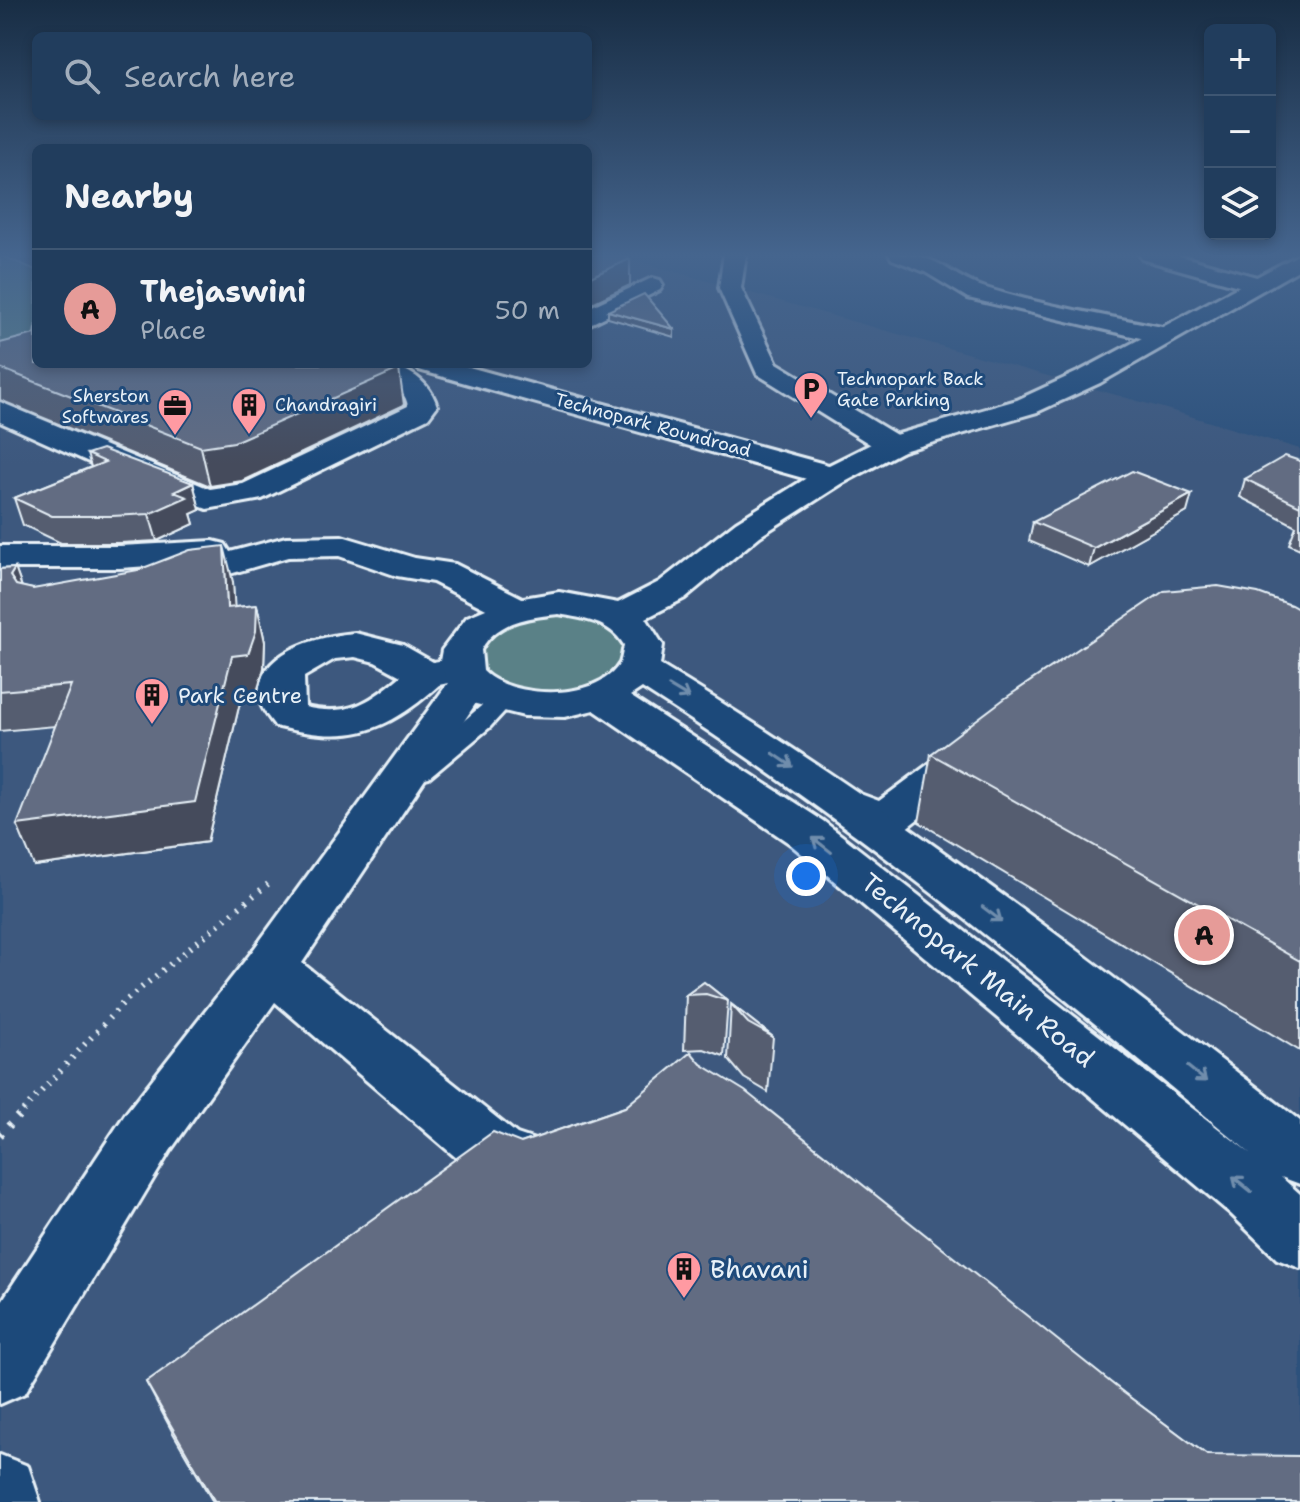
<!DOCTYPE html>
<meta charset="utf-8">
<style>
:root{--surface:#213d5d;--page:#294463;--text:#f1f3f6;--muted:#a2aebc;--line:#3e5672;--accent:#e69b98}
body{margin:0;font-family:"Shantell Sans",sans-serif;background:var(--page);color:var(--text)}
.controls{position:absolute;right:24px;top:24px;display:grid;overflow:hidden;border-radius:12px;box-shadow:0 4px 12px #0003}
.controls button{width:72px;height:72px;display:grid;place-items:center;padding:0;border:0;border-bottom:2px solid var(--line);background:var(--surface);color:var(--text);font:40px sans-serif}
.you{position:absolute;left:806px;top:876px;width:28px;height:28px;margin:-20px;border:6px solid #fff;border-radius:50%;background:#1a73e8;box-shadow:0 0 0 12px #1a73e833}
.badge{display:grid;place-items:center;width:52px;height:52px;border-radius:50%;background:var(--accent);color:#111;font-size:26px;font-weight:700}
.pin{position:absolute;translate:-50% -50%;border:4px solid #fff;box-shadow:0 2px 8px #0006}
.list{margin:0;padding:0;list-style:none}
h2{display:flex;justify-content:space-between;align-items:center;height:104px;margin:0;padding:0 32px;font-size:34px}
h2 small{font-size:26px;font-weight:400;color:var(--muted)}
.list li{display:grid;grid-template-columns:52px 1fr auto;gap:24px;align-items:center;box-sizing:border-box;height:120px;padding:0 32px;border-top:2px solid var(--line)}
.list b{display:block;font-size:30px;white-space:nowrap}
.list p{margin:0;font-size:26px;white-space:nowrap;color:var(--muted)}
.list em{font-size:26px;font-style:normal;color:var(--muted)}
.icon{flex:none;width:44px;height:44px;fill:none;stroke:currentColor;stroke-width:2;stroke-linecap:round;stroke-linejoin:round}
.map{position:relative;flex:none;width:1300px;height:1502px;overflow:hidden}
.search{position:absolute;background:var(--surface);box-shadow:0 4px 12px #0003;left:32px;top:32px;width:560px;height:88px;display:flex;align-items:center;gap:20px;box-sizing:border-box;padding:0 28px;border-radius:12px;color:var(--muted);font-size:30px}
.panel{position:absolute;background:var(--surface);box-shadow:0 4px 12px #0003;left:32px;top:144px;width:560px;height:224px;border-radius:12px}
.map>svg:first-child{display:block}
</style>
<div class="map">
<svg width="1300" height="1502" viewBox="0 0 1300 1502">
<rect width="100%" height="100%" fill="#2c517c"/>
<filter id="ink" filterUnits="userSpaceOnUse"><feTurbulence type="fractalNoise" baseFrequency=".0125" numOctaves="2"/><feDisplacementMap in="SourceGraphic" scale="16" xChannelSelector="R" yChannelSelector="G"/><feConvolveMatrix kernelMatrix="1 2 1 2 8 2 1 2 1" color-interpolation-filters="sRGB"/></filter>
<g filter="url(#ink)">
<!-- built -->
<path fill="#3c597e" d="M0,254h36v110h552v-110h23l552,154 137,41v1053h-1300z"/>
<!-- green -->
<g fill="#5a8187" stroke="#a1b9c0" stroke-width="2">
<path d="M0,255l36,15v69l-36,13z"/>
<path d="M559,613l42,8 24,19 -1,26c-10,7 -20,17 -30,21 -9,4 -22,4 -31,5 -96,13 -119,-69 -4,-79z"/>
</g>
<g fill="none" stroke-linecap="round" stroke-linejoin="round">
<!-- lane casing -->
<g stroke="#e8f1f8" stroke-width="6">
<path id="lane" d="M503,693l9,2 3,5 -25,27 -61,51 -9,2 -9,-2 -4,-6 4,-6 83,-71z"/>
</g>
<!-- street casing -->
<g stroke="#e8f1f8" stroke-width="6">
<g id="street">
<path d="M724,254h22l-5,34 36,75 126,76 4,6 -4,6 -11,3 -11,-3 -124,-77 -38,-86z"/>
<path d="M889,254c55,-1 55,21 97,34 57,18 118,27 176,39l9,3 4,5 -4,5 -9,3 -194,-45 -43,-26 -33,-13z"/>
<path d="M1139,254h34l91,25 3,5 -3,5 -8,2 -114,-32z"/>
<path d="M652,278l8,2 3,5 -3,5 -72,35v-17z"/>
<path d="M373,364h36l-4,6c16,8 27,19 32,36l-9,12 -166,81 -55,10 -76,-28 -131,-59v-20l210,87 33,-5 165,-78c-3,-22 -27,-21 -38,-37z"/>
<path d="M415,364h43l385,105 5,7 -5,7 -11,2 -11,-2 -402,-113z"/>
<path d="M342,536l73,22 40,6 73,37 6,8 -6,8 -13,3 -13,-3 -69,-35 -36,-6 -58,-20 -51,1 -117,34 -13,-3 -5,-8 5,-8 34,-9 -72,5h-120v-22h120l93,-5 12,3 5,8 56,-15z"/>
<path d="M355,633l48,12 30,17 28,-5 14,3 6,9 -2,3 5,1 6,9 -188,281 215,171 36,12 9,20 -9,20 -27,9 -53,-23 -198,-170 -105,149 -145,242 -25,11v-100l126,-191 125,-160 197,-270 -9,2c-56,50 -91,59 -164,41 -4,-6 -12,-15 -14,-22 -12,-51 57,-68 94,-71zM355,657l20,5 26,14c-32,27 -53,41 -96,31l-1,-30 31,-18z"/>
<path d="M973,739l16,4 6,10 -6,10 -89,70c-26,7 -64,-7 -79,-30l7,-11 16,-4 35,13 78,-58z"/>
<path d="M0,1455l28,11 12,36h-40z"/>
</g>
</g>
<!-- secondary casing -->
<g stroke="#e8f1f8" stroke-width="6">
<path id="secondary" d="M1300,254v15l-200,114 -63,29 -134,39 -60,32 -83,53 -75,62 -39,20 17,27 -3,20c225,135 432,295 640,456v63l-19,-7 19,17v74l-23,-9 -46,-45 -442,-371 -195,-133 -29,7 -41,-1 -48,-12 -20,-14 -11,-15 -5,-14 2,-11 25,-33 38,-16 54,-9 59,11 41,-21 77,-60 85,-53 60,-30 136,-39 63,-29zM559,614c25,5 51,7 65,31 -1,5 -2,13 -4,18 -22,39 -109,36 -137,8l-2,-21c15,-29 49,-33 78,-36zM642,688c217,137 413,301 609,466l-428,-333 -193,-125z"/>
</g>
<!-- path-far1 -->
<path stroke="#e8f1f8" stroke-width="6" stroke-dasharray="2 7" stroke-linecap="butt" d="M23,1111l101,-109 144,-118"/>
<!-- path -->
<path stroke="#e8f1f8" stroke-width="8" stroke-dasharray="3 9" stroke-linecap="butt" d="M0,1135l25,-26"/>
<!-- lane -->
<use href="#lane" fill="#1f4a7a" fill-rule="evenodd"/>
<!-- street -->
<use href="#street" fill="#1f4a7a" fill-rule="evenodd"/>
<!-- secondary -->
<use href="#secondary" fill="#1f4a7a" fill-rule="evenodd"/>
</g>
<!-- wall -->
<g fill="#545d70" stroke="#e8f1f8" stroke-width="2">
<path d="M608,311l66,18v8l-66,-19z"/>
<path d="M0,343l404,62 -162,76 -32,5 -210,-86z"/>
<path d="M87,454l106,29 7,27 -9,4 3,10 -37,17 -37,2h-59l-38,-18 -9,-27 77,-31z"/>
<path d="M1300,461v88l-11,-5 7,-18 -56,-29 5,-18z"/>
<path d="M1187,512l-98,55 -60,-26 4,-19z"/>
<path d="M15,568l7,19 11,2 200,-7 1,25 23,-2 8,37 -1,26 -7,24 -15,2 -35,148 -173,24 21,-140 -55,5v-162z"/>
<path d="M1300,610v441l-381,-229 12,-68z"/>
<path d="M704,982l24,19 -4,55 -20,-7 -20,1 2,-55z"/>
<path d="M731,1004l42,33 -5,55 -24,-14 -16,-19z"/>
<path d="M701,1064l423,329 83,62 93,47h-1087l-40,-69 -27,-51 375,-239 104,-36z"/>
</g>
<!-- shaded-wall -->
<g fill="#454c5b" stroke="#e8f1f8" stroke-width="2">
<path d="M630,259v26l-42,20v-27z"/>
<path d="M399,369l5,36 -162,76 -32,5 -9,-39z"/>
<path d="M193,483l7,27 -9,4 3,10 -37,17 -8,-27 25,-22z"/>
<path d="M1192,494l-5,18 -98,55 5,-19z"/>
<path d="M224,546l9,36 4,63 -10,-37z"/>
<path d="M15,568l13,36 -18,-28z"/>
<path d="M257,605l8,37 -1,26 -7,24 -15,2 -35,148 -173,24 -17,-41z"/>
</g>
<!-- building -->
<g fill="#626c82" stroke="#e8f1f8" stroke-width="2">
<path d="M588,254h37l5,5 -42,19z"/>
<path d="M644,294l30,35 -66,-18z"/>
<path d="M36,328v36h347l16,5 -165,73 -33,5 -201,-79v-25l35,-9z"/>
<path d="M102,449l91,34 -19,9 13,5 -38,17 -37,2h-60l-38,-18 91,-36 -18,-8z"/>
<path d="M1285,456l15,5v45l-55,-27z"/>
<path d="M1132,471l60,23 -98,54 -61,-26z"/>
<path d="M224,546l3,62 30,-3 -1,26 -8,23 -16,2 -37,146 -178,23 54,-140 -71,6v-122l15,-1 -5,8 6,9 17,4 105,-19 52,-20z"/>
<path d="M1218,586l40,7 33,12 9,5v351l-369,-207 73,-55 160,-108z"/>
<path d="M704,982l24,19 -22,-7 -20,1z"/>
<path d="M731,1004l42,33 -25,-14z"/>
<path d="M691,1052l10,12 44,27 379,302 83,62 93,1v46h-1085l-69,-120 347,-250 28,11 104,-36z"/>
</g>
<!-- one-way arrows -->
<defs><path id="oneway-shaft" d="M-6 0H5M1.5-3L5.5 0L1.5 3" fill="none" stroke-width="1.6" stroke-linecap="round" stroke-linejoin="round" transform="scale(2)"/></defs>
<g stroke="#6f8dac">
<use href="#oneway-shaft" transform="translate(679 692) rotate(31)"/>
<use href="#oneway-shaft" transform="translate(783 760) rotate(34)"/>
<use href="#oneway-shaft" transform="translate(822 845) rotate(-142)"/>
<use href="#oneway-shaft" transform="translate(992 914) rotate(37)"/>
<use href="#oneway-shaft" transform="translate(1197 1074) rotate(39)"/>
<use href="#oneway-shaft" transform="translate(1242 1184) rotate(-141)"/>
</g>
</g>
<!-- sky -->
<linearGradient id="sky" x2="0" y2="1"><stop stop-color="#182d44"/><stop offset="0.55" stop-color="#45658e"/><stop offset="1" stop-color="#45658e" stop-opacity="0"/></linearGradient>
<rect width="1300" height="464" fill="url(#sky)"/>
<!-- icons -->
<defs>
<g id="parking-pin" transform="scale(1.8)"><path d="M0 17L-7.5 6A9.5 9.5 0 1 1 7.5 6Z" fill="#ff9aa2" stroke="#1f4a7a"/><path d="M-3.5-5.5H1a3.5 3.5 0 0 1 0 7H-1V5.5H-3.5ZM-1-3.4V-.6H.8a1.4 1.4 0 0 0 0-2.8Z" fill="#111"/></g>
<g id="building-pin" transform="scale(1.8)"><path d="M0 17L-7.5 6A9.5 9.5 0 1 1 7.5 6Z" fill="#ff9aa2" stroke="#1f4a7a"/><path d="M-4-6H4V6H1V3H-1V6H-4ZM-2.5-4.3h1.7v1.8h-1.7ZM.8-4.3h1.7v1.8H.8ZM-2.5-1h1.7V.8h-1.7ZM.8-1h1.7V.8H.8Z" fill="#111"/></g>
<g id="office-pin" transform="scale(1.8)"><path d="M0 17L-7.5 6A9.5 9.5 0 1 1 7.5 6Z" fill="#ff9aa2" stroke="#1f4a7a"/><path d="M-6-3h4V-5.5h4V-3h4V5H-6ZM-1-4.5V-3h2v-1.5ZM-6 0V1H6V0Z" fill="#111"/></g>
</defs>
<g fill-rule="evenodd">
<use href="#parking-pin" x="811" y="389"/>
<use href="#building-pin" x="249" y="405"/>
<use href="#office-pin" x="175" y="406"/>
<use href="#building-pin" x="152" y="695"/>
<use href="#building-pin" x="684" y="1269"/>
</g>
<g text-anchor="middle" stroke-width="6" stroke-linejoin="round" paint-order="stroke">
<!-- far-poi labels -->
<g font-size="18" fill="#e8f1f8" stroke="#1f4a7a" text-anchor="start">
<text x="837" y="385">Technopark Back<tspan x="837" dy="21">Gate Parking</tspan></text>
<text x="149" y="402" text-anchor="end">Sherston<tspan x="149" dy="21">Softwares</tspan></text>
<text x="275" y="411">Chandragiri</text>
</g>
<!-- far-street labels -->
<g font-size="18" fill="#e8f1f8" stroke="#1f4a7a">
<text transform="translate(653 425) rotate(15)" y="6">Technopark Roundroad</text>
</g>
<!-- poi labels -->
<g font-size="22" fill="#e8f1f8" stroke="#1f4a7a" text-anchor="start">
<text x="178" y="703">Park Centre</text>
</g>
<!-- near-street labels -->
<g font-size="26" fill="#e8f1f8" stroke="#1f4a7a">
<text transform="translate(978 970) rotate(39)" y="9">Technopark Main Road</text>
</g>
<!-- near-poi labels -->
<g font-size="26" fill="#e8f1f8" stroke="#1f4a7a" text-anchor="start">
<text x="710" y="1278">Bhavani</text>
</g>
</g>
</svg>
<div class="controls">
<button>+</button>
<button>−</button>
<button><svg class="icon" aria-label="layers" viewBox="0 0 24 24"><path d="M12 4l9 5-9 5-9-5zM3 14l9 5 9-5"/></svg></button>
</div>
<div class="you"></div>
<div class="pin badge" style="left:1204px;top:935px">A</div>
<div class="search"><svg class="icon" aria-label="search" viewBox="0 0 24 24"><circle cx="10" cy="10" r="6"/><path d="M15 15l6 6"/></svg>Search here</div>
<section class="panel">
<h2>Nearby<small></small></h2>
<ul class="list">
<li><span class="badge">A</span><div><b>Thejaswini</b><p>Place</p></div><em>50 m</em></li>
</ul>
</section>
</div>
